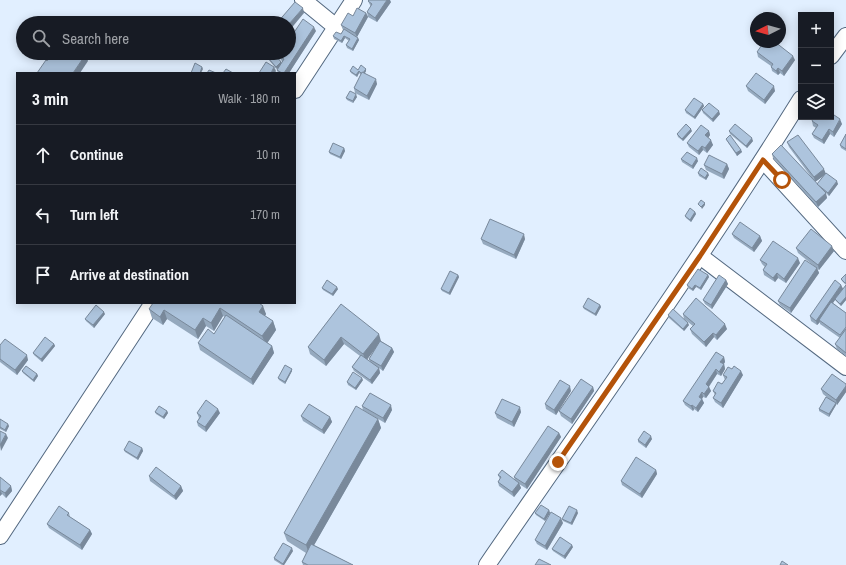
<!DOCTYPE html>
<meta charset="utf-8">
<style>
:root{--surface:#171b24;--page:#242831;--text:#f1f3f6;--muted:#9ea1a6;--line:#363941}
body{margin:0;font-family:"Archivo Narrow",sans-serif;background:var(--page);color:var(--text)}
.controls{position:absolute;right:12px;top:12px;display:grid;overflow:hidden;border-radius:0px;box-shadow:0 2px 10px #0003}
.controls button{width:36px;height:36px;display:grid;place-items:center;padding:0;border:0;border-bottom:1px solid var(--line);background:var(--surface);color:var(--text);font:20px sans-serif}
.compass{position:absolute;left:750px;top:12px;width:36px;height:36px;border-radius:50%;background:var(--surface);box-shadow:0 2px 10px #0003;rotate:264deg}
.stop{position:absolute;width:12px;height:12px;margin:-9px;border:3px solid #b45309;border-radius:50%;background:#fff}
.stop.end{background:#b45309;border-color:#fff;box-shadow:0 1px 4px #0008}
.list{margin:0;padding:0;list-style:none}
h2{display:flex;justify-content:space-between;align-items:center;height:52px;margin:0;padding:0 16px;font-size:17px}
h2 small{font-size:13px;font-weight:400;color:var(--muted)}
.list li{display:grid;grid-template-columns:26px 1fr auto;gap:12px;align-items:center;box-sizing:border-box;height:60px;padding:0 16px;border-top:1px solid var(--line)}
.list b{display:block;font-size:15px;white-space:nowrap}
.list em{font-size:13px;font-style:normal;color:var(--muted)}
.icon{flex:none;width:22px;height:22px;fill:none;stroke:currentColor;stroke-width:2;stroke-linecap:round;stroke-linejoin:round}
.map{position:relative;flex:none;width:846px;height:565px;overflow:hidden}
.search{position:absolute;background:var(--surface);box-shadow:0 2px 10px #0003;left:16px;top:16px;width:280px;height:44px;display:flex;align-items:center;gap:10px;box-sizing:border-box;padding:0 14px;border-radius:22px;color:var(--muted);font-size:15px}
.panel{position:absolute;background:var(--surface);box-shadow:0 2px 10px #0003;left:16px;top:72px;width:280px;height:232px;border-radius:0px}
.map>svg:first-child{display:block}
</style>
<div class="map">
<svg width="846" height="565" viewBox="0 0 846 565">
<rect width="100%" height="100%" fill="#e1efff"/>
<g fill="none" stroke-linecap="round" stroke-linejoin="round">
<!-- street casing -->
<g stroke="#546980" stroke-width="18">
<g id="street">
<path d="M303,0l33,27"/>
<path d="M831,56l15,-20"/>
<path d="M295,90l59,-90"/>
<path d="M763,160l83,91"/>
<path d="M700,256l146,111"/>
<path d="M0,536l153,-233"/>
<path d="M487,565c106,-154 215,-307 314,-466"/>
</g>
</g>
<!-- street -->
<use href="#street" stroke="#fff" stroke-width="16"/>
</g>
<!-- wall -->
<g fill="#95a9be" fill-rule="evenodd">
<path d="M368,1l23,1 -14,20 -9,-5 -1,-5 4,-5z"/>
<path d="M366,13l2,4 -11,20 2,3 -6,11 -6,-3 -1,-3 3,-4 -4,-3 -3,5 -8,-4 -1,-3 8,-2 2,-4 -2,-5 12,-9z"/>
<path d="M316,31l-27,42h-11l-1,-3 2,-2 -2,1 -3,-2 2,4 -2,-5 -5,-6 -1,-2 13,4 1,1 1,-1 -2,-2 -2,-4z"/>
<path d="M757,52l38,8 -11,16 -4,-3 -2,2 -6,-4 -1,-5 -13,-9z"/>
<path d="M366,69v2l-1,2 12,11 -8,16 -14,-7 -1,-5 7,-13 -2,-2 -2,4 -6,-4 -1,-2z"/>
<path d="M746,86l29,5 -10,13 -17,-13z"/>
<path d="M357,97l-4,6 -6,-3 -1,-2z"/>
<path d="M703,104l1,2 -9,13 -9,-6 -1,-3z"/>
<path d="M702,110l18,4 -7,8 -10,-9z"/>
<path d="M812,121l30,3 -8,13 -4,-3 -6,10 -10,-6 -2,-4 4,-6 -3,-2z"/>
<path d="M692,131l-9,10 -5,-4 -1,-3z"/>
<path d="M709,131l1,4 -2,3 5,7 -6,8 -4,-3 -4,5 -10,-8 -2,-4z"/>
<path d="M729,131l24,10 -6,7 -17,-14z"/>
<path d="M846,134v17l-5,-3 -1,-3z"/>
<path d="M726,139l15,11 1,2 -5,4 -10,-15z"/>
<path d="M787,142l51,42 -9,12 -4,-4 2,6 -9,9 -45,-49 -1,-4 45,30 8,-9 -10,7 -26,-35z"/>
<path d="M344,148l1,3 -4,8 -11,-5 -1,-2z"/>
<path d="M681,159l17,2 -5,8 -11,-7z"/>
<path d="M727,164l2,5 -5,10 -18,-9 -2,-5z"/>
<path d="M698,173l11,2 -3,5 -7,-4z"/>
<path d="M695,212l1,2 -5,8 -5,-4 -1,-2z"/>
<path d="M732,234l28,2 2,5 -8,11 -20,-14z"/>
<path d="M481,239h44l-9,20 -33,-15z"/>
<path d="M796,248l38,3 -15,19 -21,-17z"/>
<path d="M760,260l40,3 -14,20 -8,-5 -3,4 -11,-7 -1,-5 2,-3 -3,-3z"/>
<path d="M817,268l2,5 -28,40 -11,-8 -2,-4z"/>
<path d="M846,274v26l-5,6 -6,-6 -2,3 13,10v43l-9,-7 -2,-5 5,-6 -20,-14v-2l-3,3 -6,-4 -1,-5 31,-31 2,4 3,-4 -4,-4 -1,-2z"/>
<path d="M458,275l1,2 -9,18 -8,-4 -1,-2z"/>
<path d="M708,275l1,2 -8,13 -5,-3 -3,4 -5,-3 -1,-3z"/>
<path d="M726,280l2,4 -16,25 -7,-5 -2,-4z"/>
<path d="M322,288l16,1 -5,7 -10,-6z"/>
<path d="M259,303l7,11 -1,2 8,5 3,9 -9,13 5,3 2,7 -21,32 -53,-35 -2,-7 16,-9 11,-17 -2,-1 -9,15 -8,-5 -8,13 -31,-20 -4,6 -11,-7 -3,-9z"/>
<path d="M341,304l40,37 11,7 2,4 -11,19 -4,-3 1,5 -8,11 -18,-13 -2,-4 8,-11 -16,-12 -18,22 -16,-12 -2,-7zM376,348l-7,11 1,3 -3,-3z"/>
<path d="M600,305l1,2 -5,9 -12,-7 -1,-2z"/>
<path d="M105,314l-11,14 -8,-7 -1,-2z"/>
<path d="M683,314l44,15 -10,11 -3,-3 -8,10 -14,-13 -2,-5 3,-3 -9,-7z"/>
<path d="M668,315l21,10 -5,6 -15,-13z"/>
<path d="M54,344l1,2 -13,16 -8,-7 -1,-2z"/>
<path d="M0,345l28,15 -11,15 -17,-13z"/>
<path d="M724,357l1,5 -1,2 1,5 -4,7 -4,-2 -8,13 2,4 -5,7 -3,-1 -1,2 2,4 -6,9 -4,-3 -1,2 -8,-6 -2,-4z"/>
<path d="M292,369v2l-7,13 -6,-4 -1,-2z"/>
<path d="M22,371l15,3 1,2 -4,6 -11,-9z"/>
<path d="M723,375h20l-20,33 -8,-6 -2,-4 2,-3 -2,-4 9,-7 3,-4z"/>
<path d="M363,380l-7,10 -8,-5 -1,-3z"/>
<path d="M846,384v8l-9,13 -1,-1v1l-7,12 -10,-6v-2l10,-10 -6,-5 -2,-5z"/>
<path d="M593,387l1,4 -22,33 -11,-8 -2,-5z"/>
<path d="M571,391l-15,24 -10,-6 -1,-5z"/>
<path d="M362,406l30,4 -7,13 -22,-13z"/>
<path d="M167,411l1,2 -4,6 -8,-5 -1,-2z"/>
<path d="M521,412l-7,15 -17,-9 -2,-5z"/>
<path d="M197,413h23l-14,19 -8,-6 -1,-4 2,-4z"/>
<path d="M301,416l29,1 2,5 -8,12 -21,-13z"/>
<path d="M0,419l9,7 -3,6 -6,-3z"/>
<path d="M378,419l3,9 -67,117 39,20h-50l-1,-3 4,-9 -19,-12 -3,-8z"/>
<path d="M559,433l2,4 -34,52 -8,-5 2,4 -7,9 -15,-11 -1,-4 2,-3 -2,-4 17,5 -1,-3z"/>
<path d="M652,439l-6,9 -8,-6v-2z"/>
<path d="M142,448l1,3 -5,9 -13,-8 -1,-2z"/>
<path d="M656,470l1,4 -15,24 -20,-13 -1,-4z"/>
<path d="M149,476l32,10 2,5 -7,9 -26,-19z"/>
<path d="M0,477l11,9 1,5 -6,7 -4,-4 -2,2z"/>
<path d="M549,510l1,3 -5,8 -9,-6 -1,-2z"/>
<path d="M69,513l1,4 20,13 2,4 -10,16 -33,-22 -2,-4z"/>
<path d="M578,513l-6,12 -9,-4 -1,-2z"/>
<path d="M563,523l-16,27 -10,-6 -2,-4z"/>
<path d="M573,547l-8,12 -12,-8 -1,-2z"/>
<path d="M293,551l-9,14h-2l-8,-5v-2z"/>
</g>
<!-- shaded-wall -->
<g fill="#79899b">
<path d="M387,0h3l1,2 -14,20 -2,-4z"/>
<path d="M303,8l1,5 -15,18v-7z"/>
<path d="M366,13l2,4 -11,20 -2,-4z"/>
<path d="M314,27l2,4 -27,42h-5z"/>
<path d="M344,36l1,2 -3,5 -1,-2z"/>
<path d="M358,38l1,2 -6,11 -1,-2z"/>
<path d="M86,54l2,7 -8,12h-7z"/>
<path d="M793,56l2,4 -11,16 -2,-5z"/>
<path d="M281,62l1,3 -5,4 -1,-2z"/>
<path d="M202,67l1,2 -2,4h-1z"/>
<path d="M274,67l2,4 -1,2h-4z"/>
<path d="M778,68l2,5 -2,2 -2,-4z"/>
<path d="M366,69v2l-3,5 -1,-2z"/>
<path d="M359,71v2l-2,4 -1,-2z"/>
<path d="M376,79l1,5 -8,16 -2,-4z"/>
<path d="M774,86l1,5 -10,13 -1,-4z"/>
<path d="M356,94l1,3 -4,6v-2z"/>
<path d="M703,104l1,2 -9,13 -1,-2z"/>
<path d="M719,111l1,3 -7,8 -1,-3z"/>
<path d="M840,119l2,5 -8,13 -1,-5z"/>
<path d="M691,129l1,2 -9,10 -1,-2z"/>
<path d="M829,129l1,5 -6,10 -2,-4z"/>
<path d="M709,131l1,4 -3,5 -2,-5z"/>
<path d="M752,138l1,3 -6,7 -1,-2z"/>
<path d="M711,140l2,5 -6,8 -2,-5z"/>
<path d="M702,146l1,4 -4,5 -1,-4z"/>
<path d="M344,148l1,3 -4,8 -1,-2z"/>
<path d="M741,150l1,2 -5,4 -1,-3z"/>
<path d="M697,158l1,3 -5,8 -1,-3z"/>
<path d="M727,164l2,5 -5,10 -2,-5z"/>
<path d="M824,169l2,5 -11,8 -1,-5z"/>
<path d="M708,173l1,2 -3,5 -1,-2z"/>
<path d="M837,181l1,3 -9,12 -1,-3z"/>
<path d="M826,193l1,5 -9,9 -2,-5z"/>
<path d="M705,203v2l-3,4 -1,-2z"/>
<path d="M695,212l1,2 -5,8 -1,-2z"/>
<path d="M524,234l1,5 -9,20 -2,-4z"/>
<path d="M760,236l2,5 -8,11 -2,-4z"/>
<path d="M832,246l2,5 -15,19 -1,-5z"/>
<path d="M798,258l2,5 -14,20 -2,-4z"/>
<path d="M817,268l2,5 -28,40 -1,-5z"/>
<path d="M777,273l1,5 -3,4 -2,-4z"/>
<path d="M458,275l1,2 -9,18 -1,-2z"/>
<path d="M708,275l1,2 -8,13 -1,-2z"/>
<path d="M726,280l2,4 -16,25 -1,-4z"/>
<path d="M695,285l1,2 -3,4 -1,-2z"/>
<path d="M841,285l2,4 -8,10v1l-15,21 -1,-1 1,2 -3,3 -1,-4z"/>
<path d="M337,287l1,2 -5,7 -1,-2z"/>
<path d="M846,297v3l-5,6 -1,-2z"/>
<path d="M600,305l1,2 -5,9 -1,-2z"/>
<path d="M263,306l3,8 -4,7 -3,-9z"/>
<path d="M220,308l3,8 -9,15 -3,-8z"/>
<path d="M164,310l3,9 -4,6 -3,-8z"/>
<path d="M104,312l1,2 -11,14 -1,-3z"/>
<path d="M203,318l3,8 -8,13 -3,-9z"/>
<path d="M273,321l3,9 -10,15 -4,-9z"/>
<path d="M688,323l1,2 -5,6 -1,-2z"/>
<path d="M725,324l2,5 -10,11 -1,-5z"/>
<path d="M713,333l1,4 -8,10 -2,-5z"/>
<path d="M379,334l2,7 -15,20 -3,-7z"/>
<path d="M341,337l3,7 -18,22 -2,-6z"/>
<path d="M54,344l1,2 -13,16 -1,-3z"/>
<path d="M272,346l2,7 -21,32 -2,-6z"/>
<path d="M392,348l2,4 -11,19 -2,-5z"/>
<path d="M27,355l1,5 -11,15 -2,-5z"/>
<path d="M724,357l1,5 -3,4 -2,-4z"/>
<path d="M724,364l1,5 -4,7 -2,-4z"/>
<path d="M379,368l1,5 -8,11 -2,-4z"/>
<path d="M292,369v2l-7,13v-2z"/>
<path d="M716,369l1,5 -10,15 -1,-5z"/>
<path d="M741,371l2,4 -20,33 -2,-5z"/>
<path d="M37,374l1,2 -4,6 -1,-2z"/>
<path d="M362,378l1,2 -7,10 -1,-2z"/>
<path d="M570,386l1,5 -15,24 -2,-5z"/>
<path d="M846,386v6l-9,13 -1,-5z"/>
<path d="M593,387l1,4 -22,33 -1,-5z"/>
<path d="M709,387l2,4 -5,7 -2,-4z"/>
<path d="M702,392l1,5 -1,2 2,4 -6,9 -2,-4 3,-11z"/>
<path d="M836,403v2l-7,12v-3z"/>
<path d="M391,405l1,5 -7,13 -2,-5z"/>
<path d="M692,405l2,4 -1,2 -2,-5z"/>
<path d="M520,407l1,5 -7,15 -2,-5z"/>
<path d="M218,409l2,4 -14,19 -1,-5z"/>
<path d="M167,411l1,2 -4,6 -1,-2z"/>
<path d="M330,417l2,5 -8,12 -2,-4z"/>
<path d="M378,419l3,9 -72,126 -3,-9z"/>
<path d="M8,424l1,2 -3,6 -1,-2z"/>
<path d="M559,433l2,4 -34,52 -2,-5z"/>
<path d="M6,434l2,4 -7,13 -1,-6z"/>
<path d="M651,436l1,3 -6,9 -1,-3z"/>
<path d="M142,448l1,3 -5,9 -1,-2z"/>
<path d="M656,470l1,4 -15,24 -2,-4z"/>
<path d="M519,483l2,5 -7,9 -2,-5z"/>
<path d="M11,486l1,5 -6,7 -1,-5z"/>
<path d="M181,486l2,5 -7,9 -2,-4z"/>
<path d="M0,490l2,4 -2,2z"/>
<path d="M549,510l1,3 -5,8 -1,-2z"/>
<path d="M577,510l1,3 -6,12 -1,-2z"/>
<path d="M561,518l2,5 -16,27 -2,-4z"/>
<path d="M90,530l2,4 -10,16 -2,-5z"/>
<path d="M572,545l1,2 -8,12 -1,-3z"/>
<path d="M292,548l1,3 -9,14h-1v-1z"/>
</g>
<!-- building -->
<g fill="#adc4dd" stroke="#79899b">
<path d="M369,0h18l-12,18 -8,-6 5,-8 -4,-3z"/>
<path d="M295,2l8,6 -14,16v-1h-12z"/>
<path d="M357,8l9,5 -11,20 -14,-8 7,-12 5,3z"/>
<path d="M253,18l6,5h-10z"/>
<path d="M303,19l11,8 -30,46h-2l-5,-3 7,-11 -5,-3 2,-3h8v-13z"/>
<path d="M756,21v10l-2,-1 -1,-7z"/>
<path d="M344,29l14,9 -6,11 -6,-4 4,-6 -6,-3 -3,5 -8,-5 3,-4 5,2z"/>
<path d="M764,42h11l18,14 -11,15 -4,-3 -2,3 -5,-4 2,-3 -16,-12z"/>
<path d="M52,53h32l2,1 -13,19h-36l9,-13 1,1z"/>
<path d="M274,53l7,9 -5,5 -8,-9z"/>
<path d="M266,62l8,5 -3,6h-12z"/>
<path d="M195,63l7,4 -2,6h-9z"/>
<path d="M361,65l5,4 -4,5 -3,-3 -3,4 -6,-4 3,-5 5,4z"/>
<path d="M226,69l7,4h-10z"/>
<path d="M209,70l7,3h-9z"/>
<path d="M362,72l14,7 -9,17 -13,-8z"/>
<path d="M756,73l18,13 -10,14 -18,-14z"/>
<path d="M350,91l6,3 -3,7 -7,-3z"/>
<path d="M694,98l9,6 -9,13 -9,-7z"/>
<path d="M709,103l10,8 -7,8 -10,-9z"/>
<path d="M831,113l9,6 -7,13 -4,-3 -7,11 -10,-6 6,-9 -6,-4 2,-4h17z"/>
<path d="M686,124l5,5 -9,10 -5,-5z"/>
<path d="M735,124l17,14 -6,8 -17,-15z"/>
<path d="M701,125l8,6 -4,4 6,5 -6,8 -3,-2 -4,5 -11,-8z"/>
<path d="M846,134v15l-6,-4z"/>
<path d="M730,135l11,15 -5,3 -10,-14z"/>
<path d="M798,135l26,34 -10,8 -27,-35z"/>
<path d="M333,143l11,5 -4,9 -11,-5z"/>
<path d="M781,145l45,48 -10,9 -44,-48z"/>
<path d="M687,152l10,6 -5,8 -11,-7z"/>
<path d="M709,155l18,9 -5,10 -18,-9z"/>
<path d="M701,168l7,5 -3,5 -7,-5z"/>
<path d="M826,173l11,8 -9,12 -11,-9z"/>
<path d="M701,200l4,3 -4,4 -3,-3z"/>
<path d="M690,208l5,4 -5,8 -5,-4z"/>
<path d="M490,219l34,15 -10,21 -33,-16z"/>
<path d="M740,222l20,14 -8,12 -20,-14z"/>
<path d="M811,229l21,17 -14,19 -22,-17z"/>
<path d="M773,241l25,17 -14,21 -7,-6 -4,5 -10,-8 4,-6 -7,-4z"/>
<path d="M805,260l12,8 -27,40 -12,-7z"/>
<path d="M698,269l10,6 -8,13 -5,-3 -3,4 -5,-4z"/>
<path d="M450,271l8,4 -9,18 -8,-4z"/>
<path d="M846,274v9h-1l-4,-4z"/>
<path d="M719,275l7,5 -15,25 -8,-5z"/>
<path d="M327,280l10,7 -5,7 -10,-6z"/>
<path d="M835,280l6,5 -25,36 -6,-5z"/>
<path d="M846,285v12l-6,7 -5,-5z"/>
<path d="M588,298l12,7 -5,9 -12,-7z"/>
<path d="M696,298l29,26 -9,11 -3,-2 -9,9 -14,-13 5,-5 -12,-10z"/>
<path d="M831,302l15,11v14l-6,8 -21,-15z"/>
<path d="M153,303h106l4,3 -4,6 14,9 -11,15 -42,-28 -9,15 -8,-5 -8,12 -31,-20 -4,7 -11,-8z"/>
<path d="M341,304l38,30 -16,20 -22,-17 -17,23 -16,-13z"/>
<path d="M96,305l8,7 -11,13 -8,-6z"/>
<path d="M673,309l15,14 -5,6 -15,-14z"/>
<path d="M226,315l46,31 -21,33 -53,-36 10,-14 6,5z"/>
<path d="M846,329v24l-11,-9z"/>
<path d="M45,337l9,7 -13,15 -8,-6z"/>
<path d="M5,339l22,16 -12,15 -15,-11v-14z"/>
<path d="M380,341l12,7 -11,18 -12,-7z"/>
<path d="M716,352l8,5 -4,5 4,2 -5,8 -3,-3 -10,15 3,3 -5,7 -2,-2 -3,5 3,2 -6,9 -4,-3 -1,1 -8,-5z"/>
<path d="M361,355l18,13 -9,12 -18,-13z"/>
<path d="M285,365l7,4 -7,13 -7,-4z"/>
<path d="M26,366l11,8 -4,6 -11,-9z"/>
<path d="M734,366l7,5 -20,32 -8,-5 3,-5 -3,-2 5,-9 4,2 5,-7 -4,-2 5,-8 4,2z"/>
<path d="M353,372l9,6 -7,10 -8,-6z"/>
<path d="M832,374l14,10v2l-10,14 -15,-11z"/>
<path d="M581,379l12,8 -22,32 -12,-8z"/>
<path d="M560,380l10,6 -16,24 -9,-6z"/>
<path d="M370,393l21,12 -8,13 -21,-12z"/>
<path d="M826,397l10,6 -7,11 -10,-5z"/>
<path d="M502,399l18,8 -8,15 -17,-9z"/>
<path d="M206,400l12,9 -13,18 -8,-5 4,-6 -4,-3z"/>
<path d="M309,404l21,13 -8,13 -21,-14z"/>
<path d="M159,406l8,5 -4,6 -8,-5z"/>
<path d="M356,406l22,13 -72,126 -22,-12z"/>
<path d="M0,419l8,5 -3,6 -5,-3z"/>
<path d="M548,426l11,7 -34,51 -11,-7z"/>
<path d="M0,431l6,3 -6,11z"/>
<path d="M644,431l7,5 -6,9 -7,-5z"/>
<path d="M129,441l13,7 -5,10 -13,-8z"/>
<path d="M636,457l20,13 -16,24 -19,-13z"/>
<path d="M156,467l25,19 -7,10 -25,-20z"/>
<path d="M502,470l17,13 -7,9 -14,-10 3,-5 -3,-2z"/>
<path d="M0,477l11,9 -6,7 -5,-3z"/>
<path d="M541,505l8,5 -5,9 -9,-6z"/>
<path d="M59,506l10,7 -2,2 23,15 -10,15 -33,-21z"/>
<path d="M569,506l8,4 -6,13 -9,-4z"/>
<path d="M551,512l10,6 -16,28 -10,-6z"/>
<path d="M560,537l12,8 -8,11 -12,-7z"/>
<path d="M283,543l9,5 -9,16 -9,-6z"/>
<path d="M311,544l42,21h-45l-6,-3z"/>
<path d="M539,559l12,6h-16z"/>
<path d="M782,561l6,4h-8z"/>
</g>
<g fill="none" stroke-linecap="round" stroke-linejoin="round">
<!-- route -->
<path stroke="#b45309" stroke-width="5" d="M558,462l142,-206 63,-96 19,20"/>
</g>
</svg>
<div class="controls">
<button>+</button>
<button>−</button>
<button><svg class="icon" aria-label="layers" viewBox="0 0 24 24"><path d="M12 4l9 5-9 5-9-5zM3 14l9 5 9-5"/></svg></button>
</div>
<svg class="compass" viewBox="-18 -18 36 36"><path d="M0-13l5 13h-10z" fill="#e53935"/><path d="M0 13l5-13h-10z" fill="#9ea1a6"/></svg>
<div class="stop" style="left:782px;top:180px"></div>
<div class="stop end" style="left:558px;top:462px"></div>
<div class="search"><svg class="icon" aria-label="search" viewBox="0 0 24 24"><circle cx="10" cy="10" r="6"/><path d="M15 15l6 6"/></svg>Search here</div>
<section class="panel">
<h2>3 min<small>Walk · 180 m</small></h2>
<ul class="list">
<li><svg class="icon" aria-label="ahead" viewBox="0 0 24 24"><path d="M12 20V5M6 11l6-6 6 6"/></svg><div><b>Continue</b></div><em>10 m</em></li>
<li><svg class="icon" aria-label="left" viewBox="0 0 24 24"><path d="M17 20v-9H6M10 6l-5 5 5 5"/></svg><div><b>Turn left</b></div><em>170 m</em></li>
<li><svg class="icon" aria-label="arrive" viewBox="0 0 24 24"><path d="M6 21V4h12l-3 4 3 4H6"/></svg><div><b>Arrive at destination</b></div></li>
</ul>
</section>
</div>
